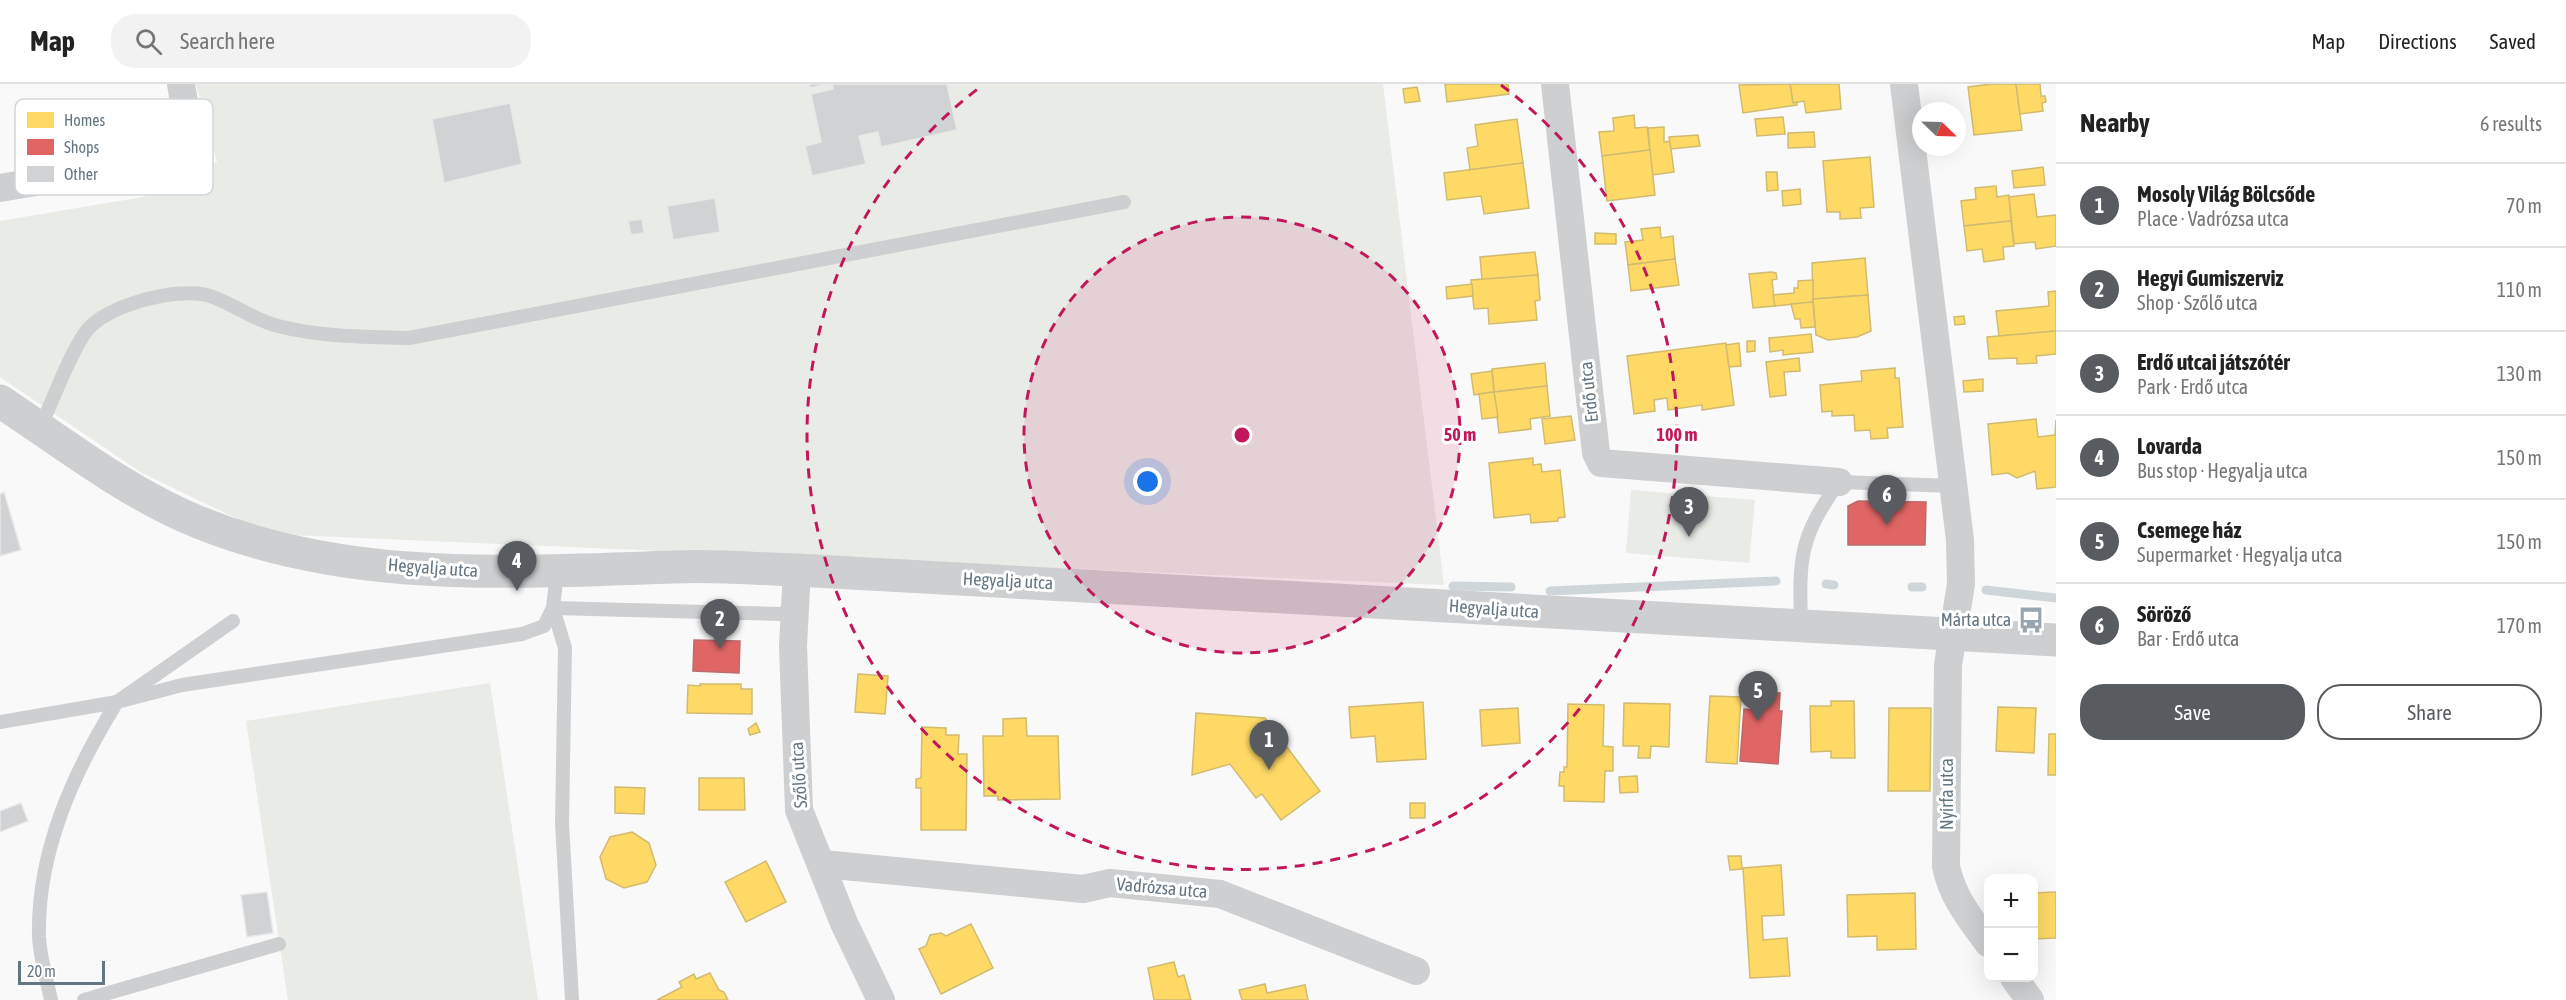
<!DOCTYPE html>
<meta charset="utf-8">
<style>
:root{--surface:#fff;--page:#f2f2f2;--text:#222;--muted:#767676;--line:#e0e0e0;--accent:#585c60}
body{margin:0;font-family:"Asap Condensed",sans-serif;background:var(--page);color:var(--text)}
.controls{position:absolute;right:18px;bottom:18px;display:grid;overflow:hidden;border-radius:12px;box-shadow:0 6px 24px #0002}
.controls button{width:54px;height:54px;display:grid;place-items:center;padding:0;border:0;border-bottom:2px solid var(--line);background:var(--surface);color:var(--text);font:30px sans-serif}
.compass{position:absolute;left:1912px;top:18px;width:54px;height:54px;border-radius:50%;background:var(--surface);box-shadow:0 6px 24px #0002;rotate:113deg}
.scale{position:absolute;left:18px;bottom:15px;width:87px;box-sizing:border-box;padding-left:6px;border:3px solid #657683;border-top:0;font-size:16px;line-height:21px;white-space:nowrap;color:#657683;-webkit-text-stroke:4px #fff;paint-order:stroke}
.you{position:absolute;left:1148px;top:398px;width:21px;height:21px;margin:-15px;border:4px solid #fff;border-radius:50%;background:#1a73e8;box-shadow:0 0 0 9px #1a73e833}
.badge{display:grid;place-items:center;width:39px;height:39px;border-radius:50%;background:var(--accent);color:#fff;font-size:20px;font-weight:700}
.pin{position:absolute;translate:-50% -50px;filter:drop-shadow(0 2px 3px #0008)}
.pin::after{content:'';position:absolute;top:32px;width:21px;height:18px;background:inherit;clip-path:polygon(0 0,100% 0,50% 100%)}
.list{margin:0;padding:0;list-style:none}
h2{display:flex;justify-content:space-between;align-items:center;height:78px;margin:0;padding:0 24px;font-size:26px}
h2 small{font-size:20px;font-weight:400;color:var(--muted)}
.list li{display:grid;grid-template-columns:39px 1fr auto;gap:18px;align-items:center;box-sizing:border-box;height:84px;padding:0 24px;border-top:2px solid var(--line)}
.list b{display:block;font-size:22px;white-space:nowrap}
.list p{margin:0;font-size:20px;white-space:nowrap;color:var(--muted)}
.list em{font-size:20px;font-style:normal;color:var(--muted)}
.actions{display:flex;gap:12px;padding:18px 24px}
.actions a{flex:1;padding:14px 0;border:2px solid var(--accent);border-radius:24px;text-align:center;font-size:21px;color:var(--accent)}
.actions .main{background:var(--accent);color:#fff}
.icon{flex:none;width:33px;height:33px;fill:none;stroke:currentColor;stroke-width:2;stroke-linecap:round;stroke-linejoin:round}
.map{position:relative;flex:none;width:2056px;height:916px;overflow:hidden}
header{display:flex;align-items:center;gap:36px;box-sizing:border-box;height:84px;padding:0 30px;background:var(--surface);border-bottom:2px solid var(--line)}
header strong{font-size:28px}
nav{display:flex;gap:33px;margin-inline-start:auto;font-size:21px}
.search{width:420px;height:54px;background:var(--page);display:flex;align-items:center;gap:15px;box-sizing:border-box;padding:0 21px;border-radius:24px;color:var(--muted);font-size:22px}
main{display:flex}
aside{flex:1;background:var(--surface)}
.map>svg:first-child{display:block}
</style>
<header>
<strong>Map</strong>
<div class="search"><svg class="icon" aria-label="search" viewBox="0 0 24 24"><circle cx="10" cy="10" r="6"/><path d="M15 15l6 6"/></svg>Search here</div>
<nav><a>Map</a><a>Directions</a><a>Saved</a></nav>
</header>
<main>
<div class="map">
<svg width="2056" height="916" viewBox="0 0 2056 916">
<rect width="100%" height="100%" fill="#f9f9f9"/>
<!-- green -->
<g fill="#e8ebe6">
<path d="M196,0h1187l61,501 -1175,-51 -127,-61 -142,-96v-156l143,-24 74,-35z"/>
<path d="M1631,406l124,10 -6,63 -123,-10z"/>
<path d="M490,599l48,317h-250l-42,-279z"/>
</g>
<!-- homes -->
<g fill="#ffd966" stroke="#d1bb6f" stroke-width="1.5">
<path d="M1445,0h63l1,10 -62,8z"/>
<path d="M1790,0h49l2,25 -35,4 -2,-12 -11,2z"/>
<path d="M1790,0l3,19 4,-1v3l-54,8 -4,-28z"/>
<path d="M1991,0h25l6,46 -48,5 -6,-48z"/>
<path d="M2016,0h24l1,12h4l1,6 -4,1 1,8 -23,3z"/>
<path d="M1417,3l3,14 -15,2 -2,-14z"/>
<path d="M1634,31l1,13 12,-1 3,23 -48,6 -3,-24 15,-1 -1,-13z"/>
<path d="M1783,33l2,17 -28,2 -2,-17z"/>
<path d="M1517,35l6,44 -53,7 -3,-22 11,-2 -3,-21z"/>
<path d="M1664,43v15l6,-1 4,31 -22,3 -4,-47z"/>
<path d="M1814,48l1,15 -27,1v-15z"/>
<path d="M1698,51l2,11 -29,3 -2,-12z"/>
<path d="M1650,66l5,45 -48,6 -5,-45z"/>
<path d="M1870,73l4,50 -14,1 1,10 -21,1v-7h-13l-4,-51z"/>
<path d="M1523,79l6,45 -45,6 -3,-18 -34,4 -3,-27z"/>
<path d="M2043,83l2,18 -31,3 -2,-17z"/>
<path d="M1766,88h11l1,18 -11,1z"/>
<path d="M1996,102l1,11 12,-2 2,26 -47,5 -3,-25 15,-2 -1,-11z"/>
<path d="M1800,105l1,15 -18,2 -1,-15z"/>
<path d="M2034,110l3,23 19,-2v31l-20,3 -1,-7 -21,2 -5,-47z"/>
<path d="M2011,137l3,25 -11,1 1,12 -20,3 -2,-13 -15,2 -3,-25z"/>
<path d="M1660,143l1,11 12,-2 2,23 -47,6 -3,-23 18,-2 -2,-11z"/>
<path d="M1595,149l21,1v10h-21z"/>
<path d="M1535,168l3,23 -56,5 -2,-23z"/>
<path d="M1865,174l3,37 -55,4 -1,-36z"/>
<path d="M1675,175l4,26 -48,6 -3,-26z"/>
<path d="M1771,188l5,1 1,6 -5,1 3,26 -22,2 -4,-34z"/>
<path d="M1538,191l2,25 -5,1 2,19 -48,4 -1,-16 -14,1 -3,-29z"/>
<path d="M1813,196v22l-38,4 -2,-11 21,-2v-5h4v-7z"/>
<path d="M1472,200l1,12 -26,3 -1,-12z"/>
<path d="M2056,207v40l-57,5 -3,-25 53,-5 -1,-14z"/>
<path d="M1868,211l3,36 -14,6 -29,3 -12,-5 -3,-36z"/>
<path d="M1813,218l2,25 -14,1 -1,-9h-5l-4,-15z"/>
<path d="M1964,232l1,8 -10,1 -1,-8z"/>
<path d="M2056,247v23l-20,2 1,7 -20,1v-6l-28,1 -2,-22z"/>
<path d="M1811,250l2,18 -30,3v-5l-13,2 -1,-14z"/>
<path d="M1747,257h8v10l-8,1z"/>
<path d="M1726,259l8,62 -32,5v-5l-34,5 -1,-12 -13,2 1,11 -21,3 -7,-58z"/>
<path d="M1739,259l2,23 -12,1 -3,-22z"/>
<path d="M1799,274l1,13 -16,1 2,23 -16,2 -4,-35z"/>
<path d="M1545,279l2,23 -53,6 -2,-23z"/>
<path d="M1895,284v10h4l4,49 -16,1 1,10 -17,1 -1,-9 -15,1 -1,-16 -22,1v-5l-10,1 -2,-27 42,-4 -1,-10z"/>
<path d="M1492,287l2,21 -20,3 -3,-21z"/>
<path d="M1983,295v12l-19,1 -1,-11z"/>
<path d="M1547,302l3,30 -20,3 1,10 -32,4 -5,-41z"/>
<path d="M1494,308l4,25 -16,2 -3,-25z"/>
<path d="M1571,332l4,24 -30,4 -3,-25z"/>
<path d="M2036,335l2,18 17,-2 1,-15v67l-19,2 -2,-18 -18,7 -9,-5 -16,2 -4,-51z"/>
<path d="M1533,374v7l8,-1 1,8 18,-2 5,47 -7,1v3l-27,2 -1,-9 -36,4 -5,-55z"/>
<path d="M858,590l30,2 -3,38 -30,-2z"/>
<path d="M700,600h41v5h11v25l-65,-1 1,-28 12,1z"/>
<path d="M1710,612l31,1 -4,67 -31,-2z"/>
<path d="M1831,617h23l1,57h-24v-7l-20,1 -1,-46h21z"/>
<path d="M1423,618l3,57 -49,3 -2,-26 -24,2 -2,-31z"/>
<path d="M1624,619l46,1 -1,43 -18,-1 -1,12h-12l1,-12h-16z"/>
<path d="M1568,620l36,1 -1,41 10,1v24h-8l-1,31 -40,-1v-15h-5l1,-14h4v-5h3z"/>
<path d="M1998,623l38,1 -2,45 -38,-2z"/>
<path d="M1518,624l2,35 -38,3 -2,-36z"/>
<path d="M1889,624h42l-1,83h-42z"/>
<path d="M1196,629l69,5 55,73 -39,29 -19,-26 -6,4 -26,-34 -38,11z"/>
<path d="M1026,634l1,18h31l2,63 -62,1v-4h-14l-1,-60h20v-17z"/>
<path d="M756,639l4,9 -10,3 -2,-6z"/>
<path d="M922,643l24,1v7h13l-1,19h9l-1,76h-45v-42h-5v-9l5,-1z"/>
<path d="M2049,650h7v41h-8z"/>
<path d="M1637,692l1,16 -18,1 -1,-16z"/>
<path d="M699,694h45l1,32h-46z"/>
<path d="M615,703l30,1 -1,26 -29,-1z"/>
<rect x="1410" y="719" width="15" height="15"/>
<path d="M632,748l17,11 7,22 -9,17 -23,6 -18,-9 -6,-22 10,-20z"/>
<path d="M1728,772h13l1,13 -12,1z"/>
<path d="M766,777l20,41 -40,20 -21,-40z"/>
<path d="M1781,781l3,50 -22,1 1,24 24,-2 3,38 -40,2 -7,-110z"/>
<path d="M2056,808v46l-22,1v-46z"/>
<path d="M1915,809l1,56 -39,1v-14l-29,1 -1,-42z"/>
<path d="M971,840l22,44 -52,26 -22,-45 7,-3 4,-11 11,-2 5,3z"/>
<path d="M1174,878l4,15 6,-2 7,25h-37l-6,-32z"/>
<path d="M710,889l9,17 5,2 4,8h-71l25,-13 -3,-5 15,-8 2,5z"/>
<path d="M1265,900l2,9 38,-8 3,15h-66l-3,-10z"/>
</g>
<!-- shops -->
<g fill="#e06666" stroke="#bb6b6f" stroke-width="1.5">
<path d="M1858,417l68,1 -1,43h-77v-39z"/>
<path d="M694,556l46,1 -1,32 -46,-2z"/>
<path d="M1760,608l20,1 -1,18h3l-4,53 -38,-3 4,-52 15,1z"/>
</g>
<g fill="none" stroke-linecap="round" stroke-linejoin="round">
<!-- stream -->
<g stroke="#ced6d9" stroke-width="9">
<path d="M1826,500l8,1"/>
<path d="M1453,502l58,1"/>
<path d="M1912,503h10"/>
<path d="M1986,506l70,8"/>
<path d="M1550,507l226,-10"/>
</g>
</g>
<!-- building -->
<g fill="#d0d2d3" stroke="#e8e8e8" stroke-width="1.5">
<path d="M809,0h20l-19,4z"/>
<path d="M832,0h115l10,46 -76,17 -3,-15 -19,4 7,28 -54,12 -7,-30 16,-4 -10,-48 22,-5z"/>
<path d="M510,19l12,61 -78,19 -12,-64z"/>
<path d="M715,114l5,34 -47,8 -6,-34z"/>
<path d="M642,135l2,14 -13,2 -3,-14z"/>
<path d="M4,408l17,58 -21,6v-62z"/>
<path d="M21,719l7,18 -28,11v-21z"/>
<path d="M267,808l6,41 -26,4 -6,-42z"/>
</g>
<g fill="none" stroke-linecap="round" stroke-linejoin="round">
<!-- service -->
<g stroke="#cecfd0" stroke-width="14">
<path d="M40,343c15,-30 26,-66 45,-94 17,-27 91,-46 122,-38 24,7 46,25 71,31 43,11 87,11 131,12l715,-136"/>
<path d="M557,488l-4,36 12,40 -3,175 10,177"/>
<path d="M1801,542c-2,-68 -2,-88 38,-144l115,4"/>
<path d="M0,638l117,-20 116,-81"/>
<path d="M51,916c-4,-20 -11,-42 -12,-63 -2,-85 34,-164 78,-235l65,-17 340,-51 22,-8 9,-18 228,6 15,-8"/>
<path d="M84,916l195,-56"/>
</g>
<!-- minor -->
<g stroke="#cecfd0" stroke-width="28">
<path d="M1555,0l41,369 5,10 238,19"/>
<path d="M1904,0l56,456 1,44 -13,81 -2,201c6,31 24,52 42,77"/>
<path d="M0,104l131,-22 60,-21 -10,-61"/>
<path d="M797,486l-4,76 6,164 45,113 37,77"/>
<path d="M823,780l260,25 27,-6 110,11 196,77"/>
<path d="M2014,894l16,22"/>
</g>
<!-- tertiary -->
<path stroke="#cecfd0" stroke-width="33" d="M0,317c60,40 118,85 184,115 156,69 326,56 491,51 40,-2 82,2 122,3l1259,70"/>
</g>
<!-- distance rings -->
<circle cx="1242" cy="351" r="218" fill="#c2185b" fill-opacity=".12"/>
<g fill="none" stroke="#c2185b" stroke-width="3" stroke-dasharray="10 8">
<circle cx="1242" cy="351" r="218"/>
<path d="M1501 1A435 435 0 1 1 983 1"/>
</g>
<!-- icons -->
<defs>
<g id="bus-bare" transform="scale(2.07)"><path d="M-5-6H5V4H4V6H2V4H-2V6H-4V4H-5ZM-3.5-4V0h7V-4ZM-3.5 1.2v1.5H-2V1.2ZM2 1.2v1.5H3.5V1.2Z" fill="#99a4ac" stroke="#fff" stroke-width="2.5" paint-order="stroke"/></g>
</defs>
<g fill-rule="evenodd">
<use href="#bus-bare" x="2031" y="536"/>
</g>
<g text-anchor="middle" stroke-width="6" stroke-linejoin="round" paint-order="stroke">
<!-- street labels -->
<g font-size="18" fill="#657683" stroke="#fff">
<text transform="translate(1589 308) rotate(-96)" y="6">Erdő utca</text>
<text transform="translate(433 484) rotate(4)" y="6">Hegyalja utca</text>
<text transform="translate(1008 497) rotate(3)" y="6">Hegyalja utca</text>
<text transform="translate(1494 525) rotate(4)" y="6">Hegyalja utca</text>
<text transform="translate(799 691) rotate(-94)" y="6">Szőlő utca</text>
<text transform="translate(1947 710) rotate(-90)" y="6">Nyírfa utca</text>
<text transform="translate(1162 804) rotate(5)" y="6">Vadrózsa utca</text>
</g>
<!-- poi labels -->
<g font-size="18" fill="#657683" stroke="#fff" text-anchor="end">
<text x="2011" y="542">Márta utca</text>
</g>
</g>
<!-- legend -->
<rect x="15" y="15" width="198" height="96" rx="9" fill="#fff" stroke="#d1d6da" stroke-width="1.5"/>
<rect x="27" y="28" width="27" height="16" fill="#ffd966"/>
<rect x="27" y="55" width="27" height="16" fill="#e06666"/>
<rect x="27" y="82" width="27" height="16" fill="#d0d2d3"/>
<g font-size="16" fill="#657683">
<text x="64" y="42">Homes</text>
<text x="64" y="69">Shops</text>
<text x="64" y="96">Other</text>
</g>
<circle cx="1242" cy="351" r="9" fill="#c2185b" stroke="#fff" stroke-width="3"/>
<g font-size="18" text-anchor="middle" font-weight="bold" fill="#c2185b" stroke="#fff" stroke-width="6" stroke-linejoin="round" paint-order="stroke">
<text x="1460" y="357">50 m</text>
<text x="1677" y="357">100 m</text>
</g>
</svg>
<div class="controls">
<button>+</button>
<button>−</button>
</div>
<svg class="compass" viewBox="-18 -18 36 36"><path d="M0-13l5 13h-10z" fill="#e53935"/><path d="M0 13l5-13h-10z" fill="#767676"/></svg>
<div class="scale">20 m</div>
<div class="you"></div>
<div class="pin badge" style="left:1269px;top:686px">1</div>
<div class="pin badge" style="left:720px;top:565px">2</div>
<div class="pin badge" style="left:1689px;top:453px">3</div>
<div class="pin badge" style="left:517px;top:507px">4</div>
<div class="pin badge" style="left:1758px;top:637px">5</div>
<div class="pin badge" style="left:1887px;top:441px">6</div>
</div>
<aside>
<h2>Nearby<small>6 results</small></h2>
<ul class="list">
<li><span class="badge">1</span><div><b>Mosoly Világ Bölcsőde</b><p>Place · Vadrózsa utca</p></div><em>70 m</em></li>
<li><span class="badge">2</span><div><b>Hegyi Gumiszerviz</b><p>Shop · Szőlő utca</p></div><em>110 m</em></li>
<li><span class="badge">3</span><div><b>Erdő utcai játszótér</b><p>Park · Erdő utca</p></div><em>130 m</em></li>
<li><span class="badge">4</span><div><b>Lovarda</b><p>Bus stop · Hegyalja utca</p></div><em>150 m</em></li>
<li><span class="badge">5</span><div><b>Csemege ház</b><p>Supermarket · Hegyalja utca</p></div><em>150 m</em></li>
<li><span class="badge">6</span><div><b>Söröző</b><p>Bar · Erdő utca</p></div><em>170 m</em></li>
</ul>
<div class="actions"><a class="main">Save</a><a>Share</a></div>
</aside>
</main>
